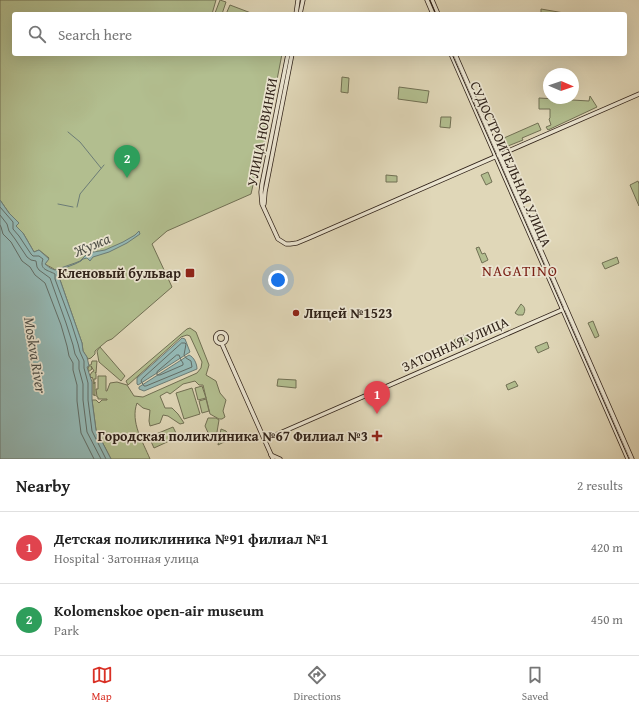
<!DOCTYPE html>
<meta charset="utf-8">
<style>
:root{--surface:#fff;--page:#f6f6f6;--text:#222;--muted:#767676;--line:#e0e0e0;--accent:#d93025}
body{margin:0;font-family:"Gentium Book Plus",serif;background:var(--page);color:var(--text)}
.compass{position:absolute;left:543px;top:68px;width:36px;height:36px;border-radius:50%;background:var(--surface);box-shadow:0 4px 16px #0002;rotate:92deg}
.you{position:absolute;left:278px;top:280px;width:14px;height:14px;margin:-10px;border:3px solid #fff;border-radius:50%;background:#1a73e8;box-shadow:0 0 0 6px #1a73e833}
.badge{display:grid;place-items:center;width:26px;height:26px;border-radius:50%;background:var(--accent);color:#fff;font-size:13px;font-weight:700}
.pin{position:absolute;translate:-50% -33px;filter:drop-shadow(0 1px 2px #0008)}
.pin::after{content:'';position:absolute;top:21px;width:14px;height:12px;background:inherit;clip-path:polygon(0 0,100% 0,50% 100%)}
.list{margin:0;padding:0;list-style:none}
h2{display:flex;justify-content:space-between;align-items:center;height:52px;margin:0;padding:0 16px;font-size:17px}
h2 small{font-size:13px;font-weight:400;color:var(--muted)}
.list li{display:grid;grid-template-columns:26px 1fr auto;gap:12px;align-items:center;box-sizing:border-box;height:72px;padding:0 16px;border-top:1px solid var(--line)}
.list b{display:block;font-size:15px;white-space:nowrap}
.list p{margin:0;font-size:13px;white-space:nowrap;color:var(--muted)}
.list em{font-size:13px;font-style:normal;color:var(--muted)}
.icon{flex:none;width:22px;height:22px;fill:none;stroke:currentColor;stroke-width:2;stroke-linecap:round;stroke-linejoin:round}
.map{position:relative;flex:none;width:639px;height:459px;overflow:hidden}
.search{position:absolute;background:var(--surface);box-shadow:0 4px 16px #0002;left:12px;right:12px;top:12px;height:44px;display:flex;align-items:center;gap:10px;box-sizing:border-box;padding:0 14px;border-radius:4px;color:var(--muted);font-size:15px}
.sheet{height:196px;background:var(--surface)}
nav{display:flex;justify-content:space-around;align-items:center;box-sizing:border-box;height:56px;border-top:1px solid var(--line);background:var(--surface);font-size:11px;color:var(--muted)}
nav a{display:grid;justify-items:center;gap:2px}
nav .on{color:var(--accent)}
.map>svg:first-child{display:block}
</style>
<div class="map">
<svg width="639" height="459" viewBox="0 0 639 459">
<rect width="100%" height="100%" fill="#e0d7b8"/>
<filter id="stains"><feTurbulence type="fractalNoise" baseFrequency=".005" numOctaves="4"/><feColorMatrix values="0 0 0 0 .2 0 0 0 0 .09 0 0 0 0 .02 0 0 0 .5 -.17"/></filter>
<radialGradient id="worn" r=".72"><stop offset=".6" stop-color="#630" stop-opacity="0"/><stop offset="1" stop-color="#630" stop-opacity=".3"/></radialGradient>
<!-- green -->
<g fill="#b2be8f" stroke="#717054">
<path d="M0,0h216l-4,14h-198v40h268l-22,113h-3l-6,27 -84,37 -15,13 20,43 -60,52 -5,2 -12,10v3l-4,4 -3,1 -5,-8 -1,-8 -23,-66v-4c-4,-4 -9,-6 -14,-9l4,-6 -10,-8 -5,2 -11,-19 -7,-7 -7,-13 -9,-13z"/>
<path d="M220,0l6,2 -4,12 -7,-1z"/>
<path d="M230,5l21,8v1h-25z"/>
<path d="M541,9l23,4 -1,1h-22z"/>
<path d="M342,77l7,1 -1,15 -7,-1z"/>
<path d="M399,87l30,4 -2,12 -29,-4z"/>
<path d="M590,96l7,11 -49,23 -2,-3 5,-2 -2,-6 1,-1v-9h-11v-11l50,3z"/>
<path d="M441,117h10l-1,11 -10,-1z"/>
<path d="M538,123l3,7 -19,8 1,2 -20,8 -1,-2 2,-8z"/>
<path d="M488,172l4,10 -6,3 -5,-10z"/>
<path d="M386,175l11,1v6h-11z"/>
<path d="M638,181l1,3v22l-9,-21z"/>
<path d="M479,247l3,7 3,-1 3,7 -6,3 -6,-15z"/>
<path d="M617,257l2,6 -14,6 -3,-6z"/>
<path d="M521,304c4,3 5,6 2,11h-5l-3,-2z"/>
<path d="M593,321l6,15 -4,2 -7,-15z"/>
<path d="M489,325l2,5 -12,6 -3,-6z"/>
<path d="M190,328l6,4 13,33 -3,10 10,6 4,12 6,7 -3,11 2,6 -3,2h-3l-9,-5 -7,-29h-4l-4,-4 -12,3 -13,10 -3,-2 -7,4 5,12h7l6,6 6,9 -4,1 -12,-8 -5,-1 -3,8 -10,3 -1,-5 1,-11 -7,-2 -6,-5c-7,19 6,39 13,56h-39l-15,-29 -4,-30h4l3,3 3,-3h5v-1h-9v-2h-1l-1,-8h2v-13h8v15h1l3,-8 7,-1 10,3 7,11 9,1 54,-24 4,-5 1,-6 -12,-26 -3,-1 -6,2 -53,48 -2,-4 61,-52z"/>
<path d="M464,335l1,2 2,-1 2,4 -10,4v-1l-3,1 -2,-4z"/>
<path d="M547,342l2,6 -11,5 -3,-6z"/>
<path d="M100,347l25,29 -4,5 -22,-19 -2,-11z"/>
<path d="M92,361h5l-1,12 -1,-1 1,2v5h-2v5l1,-2v14v-1h-2v-16l-1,-2 -1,1 -1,-3 2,-3 2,-1 -3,-5 1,3 -4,3v-5h1v-2h2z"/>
<path d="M278,379l18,1v8l-19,-2z"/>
<path d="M515,381l3,5 -10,4 -2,-5z"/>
<path d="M202,386l4,12 -8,2 -3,-12z"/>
<path d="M192,388l8,26 -16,5 -8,-26z"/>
<path d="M206,399l3,12 -7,2 -3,-12z"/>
<path d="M208,418h8l3,2 -3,18 -6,-1 -5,-11z"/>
<path d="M173,427l5,10 -24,11 -5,-11z"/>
<path d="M221,429l5,2 2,3 7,5v1l-9,1 -8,4z"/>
</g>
<!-- water -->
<g fill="#94b8b4" stroke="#6c7c76">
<path d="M0,200l9,13 10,10 -3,3 7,7 11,19 5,-2 10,9 -4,5 5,4 5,2 20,-7 5,-2 8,-8 17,-3 18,-8 12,-7 4,-4 1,3 -13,9 -18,9 -16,5 -3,4 -3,-3 -4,1 -2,2 -6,3 -13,5 -3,4v4l23,66 1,8 4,6 2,9 -2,1 5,15v18l4,30 15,29h-111z"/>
<path d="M182,338l3,1 5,13 -52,33 -1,-1v-6z"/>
<path d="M189,355c5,2 8,9 8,14l-53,22 -5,-2v-2z"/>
</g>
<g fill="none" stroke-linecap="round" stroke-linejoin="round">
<!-- shore -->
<g stroke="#626d66" stroke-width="1">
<path d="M0,207l13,15v7l6,7 12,18 2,2h6l4,3c-4,11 5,11 12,15v5l16,43 7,22 2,8 4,9v7l4,15v17l4,31 14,28"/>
<path d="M0,215l7,9 2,7 6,8 12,18 4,3 5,1 1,6 2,3 11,8 16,45 7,22 2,9 4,7v8l4,15v16l4,32 14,27"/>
<path d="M0,225l1,2 2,7 8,8 11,19 8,6 5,8 10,8 16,42 6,21 2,10 4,7v7l4,15v16l4,32 13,26"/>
<path d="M182,343h3l1,1 -2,11 2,3 5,3 1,6 -46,19h-2l-3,-5 1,-2z"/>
<path d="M177,355h2l2,5 2,3v2l-23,10h-3v-3z"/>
</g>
<!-- stream -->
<g stroke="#6c7c76" stroke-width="1">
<path d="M68,132l12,10 21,26"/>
<path d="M58,204l15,3"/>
<path d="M77,207l3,-13 24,-29"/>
</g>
<!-- secondary casing -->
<g stroke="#302219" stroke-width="5">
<g id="secondary">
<path d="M427,0l6,14"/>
<path d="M432,0l6,14"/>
<path d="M296,14l2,-14"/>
<path d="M300,14l3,-14"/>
<path d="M288,54l-26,130 -1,8 1,12 16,35 8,5h4l7,-1 12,-5 330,-144"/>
<path d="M451,54l177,405"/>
<path d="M455,54l177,405"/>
<path d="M264,204l1,-12 27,-138"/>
<circle cx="221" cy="338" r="5.5"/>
<path d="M222,344l51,115"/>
<path d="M264,440l300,-131"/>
<path d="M271,455l9,4"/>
</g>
</g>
<!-- secondary -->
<use href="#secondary" stroke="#ebe5d1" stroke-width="3.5"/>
<!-- tram -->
<g stroke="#302219" stroke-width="1">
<path d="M430,0l6,14"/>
<path d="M452,54l177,405"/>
</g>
</g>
<!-- markers -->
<g fill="#8f2418" stroke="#ebe5d1" stroke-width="1.5">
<rect x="185" y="268" width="10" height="10" rx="2"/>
<circle cx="296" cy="313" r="4"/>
<path d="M375 430h4v4h4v4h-4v4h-4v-4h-4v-4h4z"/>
</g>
<g text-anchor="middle" stroke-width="3.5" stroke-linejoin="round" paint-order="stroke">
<!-- street labels -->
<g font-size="14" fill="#302219" stroke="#ebe5d1">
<text transform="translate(262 132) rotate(-79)" y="5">УЛИЦА НОВИНКИ</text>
<text transform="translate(511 164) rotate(66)" y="5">СУДОСТРОИТЕЛЬНАЯ УЛИЦА</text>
<text transform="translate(455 344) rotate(-24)" y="5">ЗАТОННАЯ УЛИЦА</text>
</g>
<!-- poi labels -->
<g font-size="14" font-weight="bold" fill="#302219" stroke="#ebe5d1" text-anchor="end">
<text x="181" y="278">Кленовый бульвар</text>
<text x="304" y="318" text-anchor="start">Лицей №1523</text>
<text x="368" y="441">Городская поликлиника №67 Филиал №3</text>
</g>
<!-- water labels -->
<g font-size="15" font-style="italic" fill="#4e4f48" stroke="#ebe5d1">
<text transform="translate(92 245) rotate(-23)" y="5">Жужа</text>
<text transform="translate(35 355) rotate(81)" y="5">Moskva River</text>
</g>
<!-- neighbourhood labels -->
<g font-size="15" letter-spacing="1" fill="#7a1f14" stroke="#ebe5d1">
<text x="520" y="276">NAGATINO</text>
</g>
</g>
<rect width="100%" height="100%" filter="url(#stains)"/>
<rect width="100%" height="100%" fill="url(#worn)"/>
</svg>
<svg class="compass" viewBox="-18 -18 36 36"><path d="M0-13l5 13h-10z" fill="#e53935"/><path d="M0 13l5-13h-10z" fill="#767676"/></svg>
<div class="you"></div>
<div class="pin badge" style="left:377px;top:414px;background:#e0444e">1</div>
<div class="pin badge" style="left:127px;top:178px;background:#2e9e5b">2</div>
<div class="search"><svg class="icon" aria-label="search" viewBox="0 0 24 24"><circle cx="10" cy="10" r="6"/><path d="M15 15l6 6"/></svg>Search here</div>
</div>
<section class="sheet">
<h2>Nearby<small>2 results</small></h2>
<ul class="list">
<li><span class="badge" style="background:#e0444e">1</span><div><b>Детская поликлиника №91 филиал №1</b><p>Hospital · Затонная улица</p></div><em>420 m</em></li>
<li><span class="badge" style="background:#2e9e5b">2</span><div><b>Kolomenskoe open-air museum</b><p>Park</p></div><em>450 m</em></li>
</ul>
</section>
<nav>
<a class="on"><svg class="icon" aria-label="map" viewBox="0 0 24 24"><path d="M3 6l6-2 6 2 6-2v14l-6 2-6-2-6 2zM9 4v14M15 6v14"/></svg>Map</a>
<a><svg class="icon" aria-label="directions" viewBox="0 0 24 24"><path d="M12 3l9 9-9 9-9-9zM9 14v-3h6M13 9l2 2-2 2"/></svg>Directions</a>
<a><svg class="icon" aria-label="saved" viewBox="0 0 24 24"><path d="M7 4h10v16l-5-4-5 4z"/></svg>Saved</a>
</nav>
